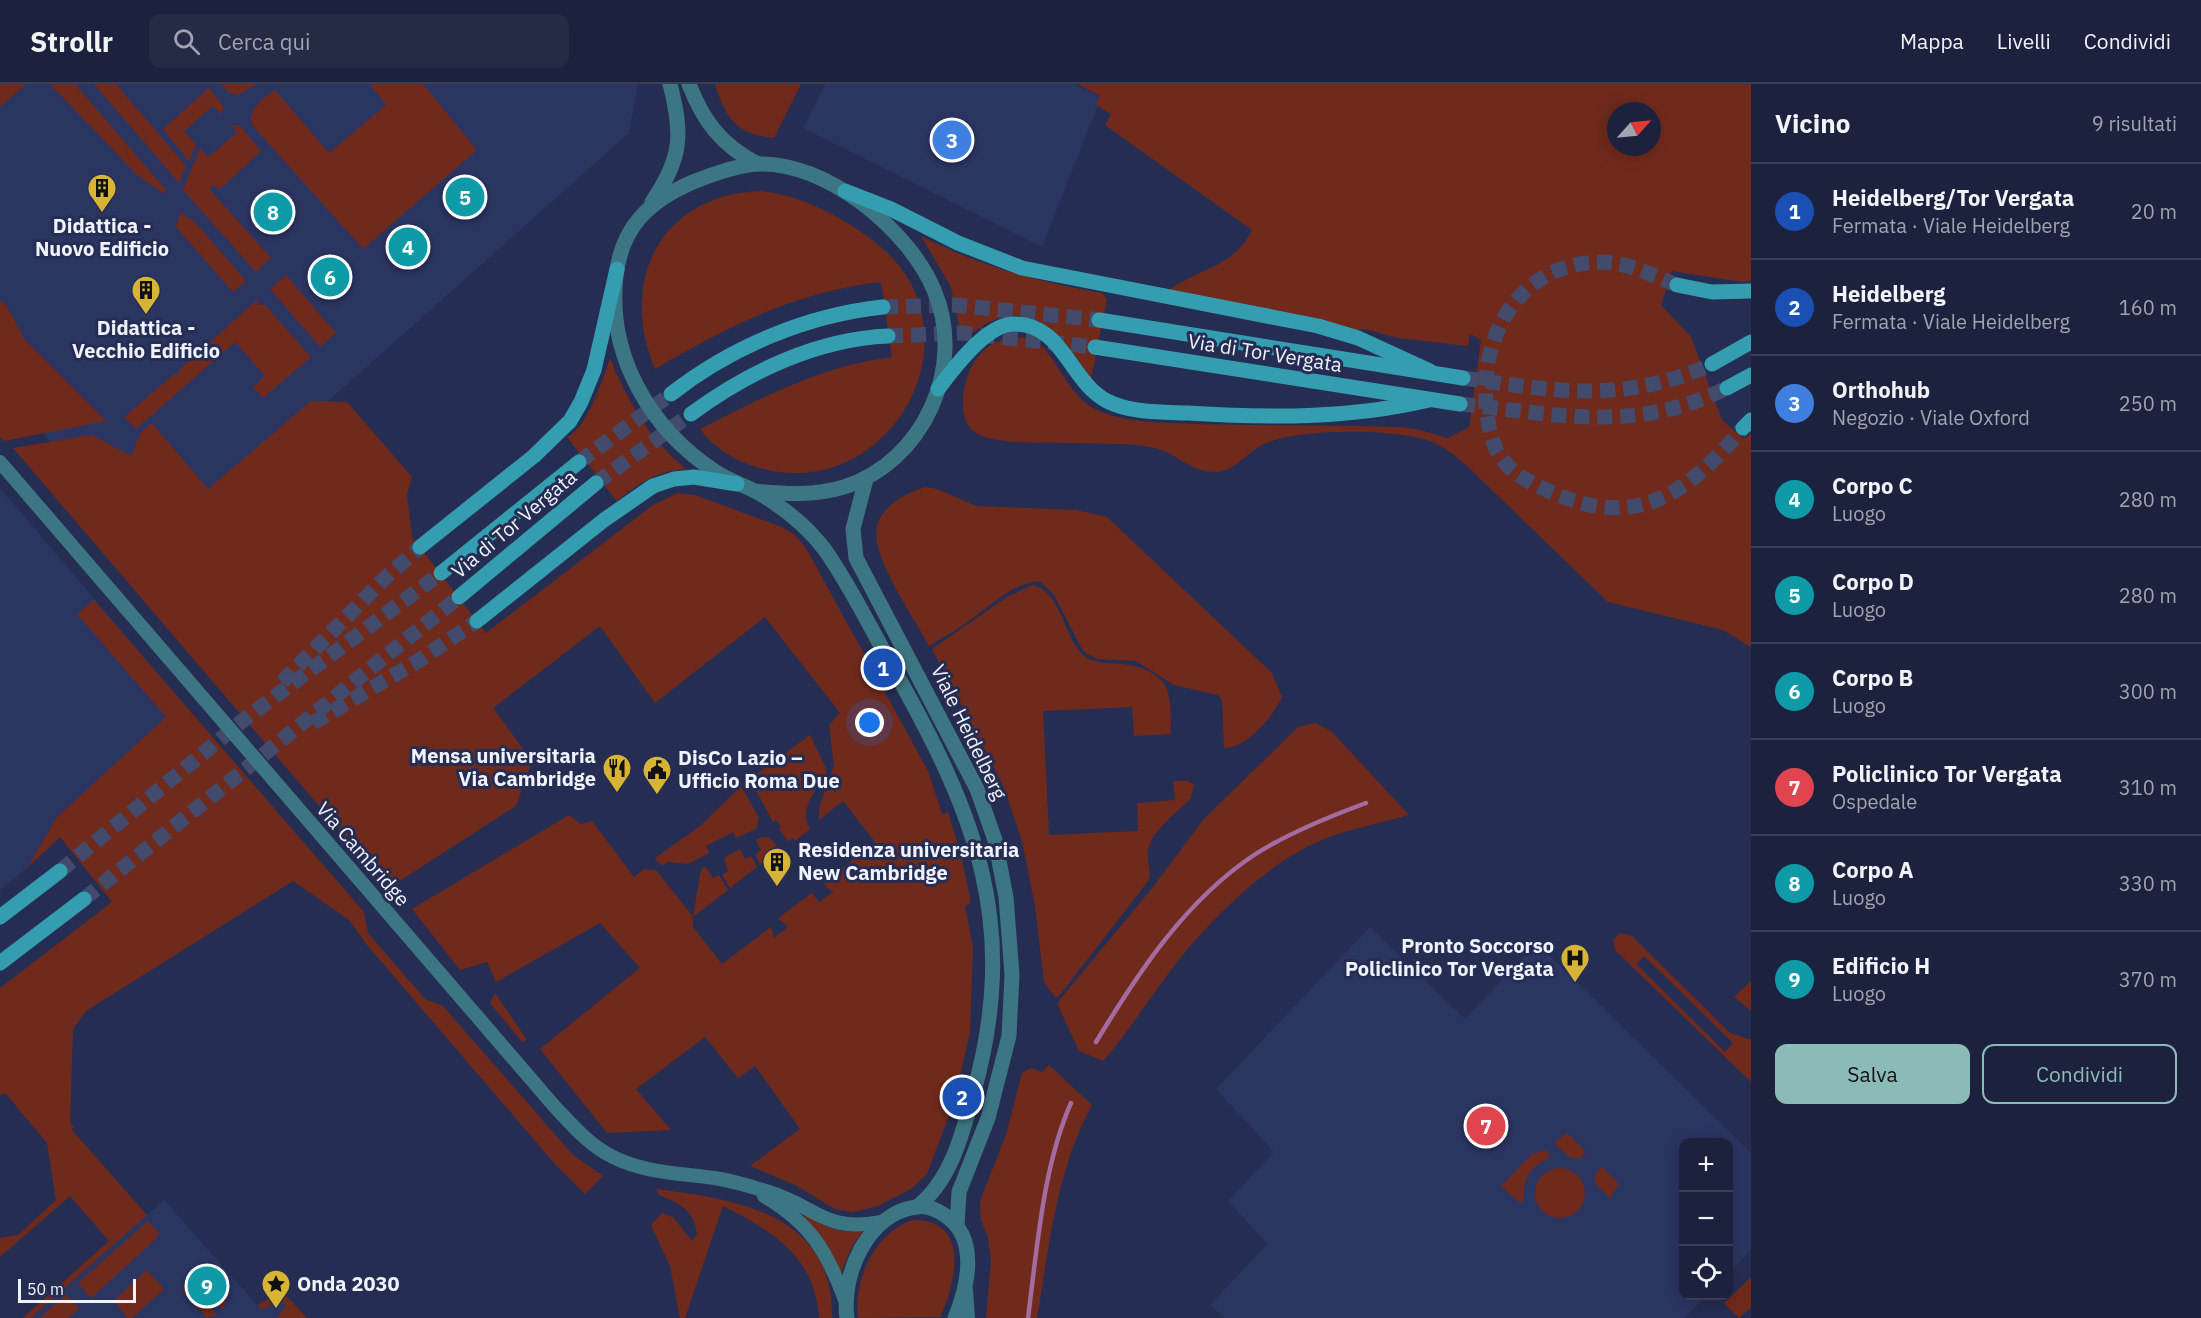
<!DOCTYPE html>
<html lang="it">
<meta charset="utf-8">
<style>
:root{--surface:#1c223e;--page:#252a45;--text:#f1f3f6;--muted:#a0a4b0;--line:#3a3f58;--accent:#8bbbb9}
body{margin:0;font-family:"IBM Plex Sans",sans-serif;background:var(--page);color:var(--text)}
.controls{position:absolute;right:18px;bottom:18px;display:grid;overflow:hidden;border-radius:12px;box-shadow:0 3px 15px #0003}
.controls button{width:54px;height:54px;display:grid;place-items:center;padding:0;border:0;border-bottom:2px solid var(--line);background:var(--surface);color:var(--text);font:30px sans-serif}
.compass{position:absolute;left:1607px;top:18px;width:54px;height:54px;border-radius:50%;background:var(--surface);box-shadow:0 3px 15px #0003;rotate:63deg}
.scale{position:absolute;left:18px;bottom:15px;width:118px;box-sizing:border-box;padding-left:6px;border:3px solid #f0f3fd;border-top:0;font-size:16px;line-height:21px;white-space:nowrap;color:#f0f3fd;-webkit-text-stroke:4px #252d53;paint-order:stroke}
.you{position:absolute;left:870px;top:639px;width:21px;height:21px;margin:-15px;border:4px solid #fff;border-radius:50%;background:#1a73e8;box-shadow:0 0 0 9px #1a73e833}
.badge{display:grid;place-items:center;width:39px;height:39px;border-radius:50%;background:var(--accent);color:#fff;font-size:20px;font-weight:700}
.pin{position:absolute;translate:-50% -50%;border:3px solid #fff;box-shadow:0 2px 6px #0006}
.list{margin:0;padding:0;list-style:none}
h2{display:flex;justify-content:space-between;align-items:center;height:78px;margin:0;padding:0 24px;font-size:26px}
h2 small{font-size:20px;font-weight:400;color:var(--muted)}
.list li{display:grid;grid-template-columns:39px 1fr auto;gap:18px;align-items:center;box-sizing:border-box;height:96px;padding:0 24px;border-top:2px solid var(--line)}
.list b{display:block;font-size:22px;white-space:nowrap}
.list p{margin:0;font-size:20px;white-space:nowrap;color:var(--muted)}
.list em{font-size:20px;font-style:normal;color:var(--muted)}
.actions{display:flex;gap:12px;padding:18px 24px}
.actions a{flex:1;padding:14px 0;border:2px solid var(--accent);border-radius:12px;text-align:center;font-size:21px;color:var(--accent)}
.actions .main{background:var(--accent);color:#111}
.icon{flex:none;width:33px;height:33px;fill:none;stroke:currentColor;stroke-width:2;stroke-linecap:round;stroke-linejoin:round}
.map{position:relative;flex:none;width:1751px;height:1234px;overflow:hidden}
header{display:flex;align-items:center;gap:36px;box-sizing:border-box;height:84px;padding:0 30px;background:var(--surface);border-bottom:2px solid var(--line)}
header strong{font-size:28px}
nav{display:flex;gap:33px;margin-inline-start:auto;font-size:21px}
.search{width:420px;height:54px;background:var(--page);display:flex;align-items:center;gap:15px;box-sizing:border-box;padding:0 21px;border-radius:12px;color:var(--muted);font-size:22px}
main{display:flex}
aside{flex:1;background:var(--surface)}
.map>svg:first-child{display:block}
</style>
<header>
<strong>Strollr</strong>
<div class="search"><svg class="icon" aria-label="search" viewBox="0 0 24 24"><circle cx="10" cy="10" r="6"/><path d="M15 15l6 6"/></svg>Cerca qui</div>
<nav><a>Mappa</a><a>Livelli</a><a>Condividi</a></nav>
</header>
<main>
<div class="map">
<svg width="1751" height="1234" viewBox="0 0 1751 1234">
<rect width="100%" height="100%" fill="#252d53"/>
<!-- built -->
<g fill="#2b3562">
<path d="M0,0h638l-9,49 -479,427 -150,-177z"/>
<path d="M825,0h249l27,13 -59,150 -239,-119z"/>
<path d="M0,404l184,216 -127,113 -30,51 -27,22z"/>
<path d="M1370,843l95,92 72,-76 214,210v97l-22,23 -1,-131h-44v154h22l-22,22h-459l-15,-13 57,-61 -39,-43 46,-49 -58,-63z"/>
<path d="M164,1116l93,105 25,-14 25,27h-284l121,-107 3,4z"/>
</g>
<!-- green -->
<g fill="#702a1c" fill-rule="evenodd">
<path d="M0,0h26l-26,23z"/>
<path d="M50,0h25l91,106 -2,4 -28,-20z"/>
<path d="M94,0h22l70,82 -7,17z"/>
<path d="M221,0h35l-18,11 -10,-3z"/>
<path d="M370,0h53l54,66 -114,99 -111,-124c-4,-18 10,-25 23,-35l54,63 57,-48z"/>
<path d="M715,0h86l-27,54c-38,-4 -48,-19 -59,-54z"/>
<path d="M1078,0h673v197l-9,1 -70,-11 -11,34 30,32 31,83 22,19 7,-6v214l-28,-17 -115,-28 -141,-136c-13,-11 -24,-21 -40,-26 -37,-11 -128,-12 -163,4 -17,8 -29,28 -50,28 -23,0 -38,-19 -59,-24 -28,-6 -61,-4 -90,-5 -22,-1 -78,3 -94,-14 -16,-18 -6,-58 9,-75 13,-15 40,-23 58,-11 8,6 14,16 20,25 10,15 21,34 39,42 30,14 68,12 100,14 68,2 135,1 202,3l17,2 32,9 21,-11 12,-87 -11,-6 -2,12 -70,-8 -33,-9 -25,3 -176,-38c32,-26 69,-25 88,-64l-147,-105 6,-11 -15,-9 4,-9zM1616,27h36v36h-36z"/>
<path d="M209,4l15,19 -3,7 -8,-8 -29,25 12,13 -7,17 -26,-32z"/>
<path d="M231,41l9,1 21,25 -41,38 -8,-4 -2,5 61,68 -15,14 -73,-82 17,-42 8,9 29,-24z"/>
<path d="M760,107c33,3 61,16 89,33 24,15 48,33 62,60 47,92 -35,206 -138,187 -28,-5 -55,-18 -73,-42 63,-32 122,-63 192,-72l-11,-75c-83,9 -155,45 -226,87 -37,-88 5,-174 105,-178z"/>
<path d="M180,129l15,9 51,59 -13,11 -57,-65z"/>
<path d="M921,152c58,30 118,46 181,57l5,6 -16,80c-35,-55 -69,-90 -129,-38l-11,-54z"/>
<path d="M286,191l50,58 -16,14 -50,-58z"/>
<path d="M258,215l-1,6 7,-1 47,53 -48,41 -10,-11 12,-11 -30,-34 -99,87 -12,-12 50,-43h4l1,-4z"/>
<path d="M0,217l6,4 19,35 81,81 -102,20 -4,-4z"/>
<path d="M610,274c16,41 41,83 76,111 -29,2 -47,14 -69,32l-50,-64c19,-7 37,-60 43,-79z"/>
<path d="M311,317l36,1 65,75 -5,17 5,43 74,96 167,-128 25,-12 17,2 87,32 13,8 11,13 122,223 14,43 6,-2 13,43 10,48 -6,3 8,42 -3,84 -16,70 -27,72 -16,15 -33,17 -25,6 -18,-3 -40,-24 -45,-19 50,-37 -45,-63 -17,12 -33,-41 -69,52 35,41 -64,3 -67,-84 100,-81 -40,-45 -104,59 -9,-20 -27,8 -48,-61 157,-94 12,9 11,-3 42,56 10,-8 12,1 37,47 8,-48 5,-2 7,11 6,-3 9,15 -35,27v10l29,37 49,-37 3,11 14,-11 -10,-9 34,-25 7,9 15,-11 -5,-1 -5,-7 51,-41 -32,-41 -24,19v-12l15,-43 -5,-40 11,-12 -75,-96 -110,86 -55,-77 -107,82 39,53 -16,45 -115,74 -11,3 -6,-1 -371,-434 79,-13 39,21 10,-24 11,-9 56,66z"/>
<path d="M925,403l12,2 39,17 100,4 31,7 165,156 10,24c-9,19 -36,52 -58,51l-2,-48 -4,-5 -44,-10 -38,-24 -39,-2 -14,-8 -29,-56 -14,-14c-28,2 -48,24 -70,39 -13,10 -27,17 -41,26 -14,-27 -59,-90 -52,-119 4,-21 29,-34 48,-40z"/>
<path d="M1033,501c29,8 30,51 50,70 18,16 51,-1 78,25 12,12 9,38 10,54l-37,2 -2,-29 -89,4 6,124 89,-4 -1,-28 38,-3 -2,-19h15l6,4 -3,13c-14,15 -39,31 -43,53 -2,10 4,19 1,29l-90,116 -4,1 -11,-15 -9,-76 -13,-65 -19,-56 -71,-136 75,-52z"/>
<path d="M94,516l270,312 4,21 57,66 18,7 130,149 30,21 -18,18 -31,-31 -187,-218 -18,-25 -56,-39 -207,130 -13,18 -3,93 4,5 -3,2 76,86 -116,103h-8l86,-77 -39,-45 -70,61v-19l18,-3 38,-35 -9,-57 -41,-49 -6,1v-107l112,-86 -52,-65 -33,31 30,-51 109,-100 -89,-103z"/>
<path d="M1315,639l16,8 78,84c-31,9 -67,15 -96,29 -51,23 -112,85 -145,130 -22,29 -41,60 -65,87l-24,-10 -22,-48 96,-116 50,-67 95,-93z"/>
<path d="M810,651l16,33v7c-11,16 -28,35 -16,54l-15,12 -2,-3 -5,3 -9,-12 2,-3 -5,-6 -3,2 -23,-43z"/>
<path d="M741,702l18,32 -3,11 -20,9 -3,-6 -27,14 3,7 -21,11 -21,-2 -5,4 -7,-8 44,-31z"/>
<path d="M762,753l8,1 9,11 -19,15 -5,-10 6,-4 -5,-10z"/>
<path d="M740,765l5,10 6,-3 6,11 -27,21 -8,-13 6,-4 -4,-13z"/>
<path d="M1619,849l13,3 98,97 21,7v42l-135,-131 -3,-10zM1644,872l89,87 -8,9 -89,-88z"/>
<path d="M1751,897v30l-17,-14z"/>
<path d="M495,909l32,47 -5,2 -32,-39z"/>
<path d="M1049,981l43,40c-35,63 -43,142 -55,213h-51l5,-58 -3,-22 -7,-18 -1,-19 26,-66 16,-62 9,-5 11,4z"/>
<path d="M1567,1049l19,19 -7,7 -10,-2 -15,-14z"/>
<path d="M1547,1066l3,8c-19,7 -28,21 -26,42l-4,3 -19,-17 31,-32z"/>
<path d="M1602,1083l17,17 -9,14 -15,-15v-9z"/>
<circle cx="1560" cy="1109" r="25"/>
<path d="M656,1105c81,10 178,25 176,129h-13c-4,-61 -46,-87 -96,-112l-38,112h-5l-10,-52 -19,-41 11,-12 11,4 19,24 5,-7c-2,-23 -19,-32 -38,-39z"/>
<path d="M806,1131c18,12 36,20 58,15l-12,16 -11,26 -18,-33 -20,-21z"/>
<path d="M913,1136c58,0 43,63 27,97l-82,1c-5,-38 17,-86 55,-98z"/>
<path d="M148,1137l11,12 -3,3 1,2 -66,60 -13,-15z"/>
<path d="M147,1186l17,19 -32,29h-4l-15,-17z"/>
<path d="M200,1189l26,28 -3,9 -6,-7 -5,5 5,7 -10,3 -25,-28z"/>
<path d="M1751,1193v30l-12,11 -15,-15z"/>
<path d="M282,1207l25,27h-30l9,-12 -6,-6 -19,10 -3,-5z"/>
<path d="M66,1210l13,15 -11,9h-28z"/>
</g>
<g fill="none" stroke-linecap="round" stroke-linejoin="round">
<!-- stream -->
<g stroke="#a36ba0" stroke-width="4.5">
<path d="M1096,958c42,-69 89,-141 158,-187 34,-22 74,-38 112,-52"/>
<path d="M1028,1234c9,-69 15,-152 43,-215"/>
</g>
<!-- secondary-tunnel -->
<g stroke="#434b6c" stroke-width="15" stroke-dasharray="15 8" stroke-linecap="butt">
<path d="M1677,201c-31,-12 -57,-27 -91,-22 -70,9 -105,74 -100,140 1,16 4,34 11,48 11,21 33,32 54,41 86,39 137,1 192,-64"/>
<path d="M883,223l72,-2 144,15"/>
<path d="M888,252l73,-3 134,14"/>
<path d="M1463,294c91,13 162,26 249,-14"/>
<path d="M1460,320c97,10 174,30 267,-16"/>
<path d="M579,378l92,-68"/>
<path d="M596,399l95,-69"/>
<path d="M282,598l103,-104 35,-31"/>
<path d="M313,639l105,-62 59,-40"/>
<path d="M60,787l186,-153 195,-145"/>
<path d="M84,815l375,-302"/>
</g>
<!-- minor -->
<g stroke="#3b7682" stroke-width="14">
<path d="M0,378l555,645c18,19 34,38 58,50 34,17 71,16 107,22 16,3 33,8 49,13 49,15 56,42 115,29"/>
<path d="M764,1112c46,27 63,55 81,104"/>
<path d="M966,1206l2,28"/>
</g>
<!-- tertiary -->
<g stroke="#3b7682" stroke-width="15">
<path d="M689,0c14,37 33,62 69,80"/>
<path d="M652,118c30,-44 31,-67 18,-118"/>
<path d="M866,395l-13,50 3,29 121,231 18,51 11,57 6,78 -3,61 -21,82 -29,74 -2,34"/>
<path d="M754,407c31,3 60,5 90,-4 79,-25 123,-120 90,-197 -25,-60 -108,-129 -176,-126 -21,1 -45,10 -65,18 -44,19 -72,45 -77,95 -9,79 35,153 100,195 13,9 28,13 41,20 26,15 50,34 68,58 26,37 46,79 68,118 83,147 128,257 80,427 -11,40 -22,85 -56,112"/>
<path d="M847,1234c-6,-43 20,-104 69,-111 11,-2 21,3 30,9 33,23 22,70 9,102"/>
</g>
<!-- secondary -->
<g stroke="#359db0" stroke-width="15">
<path d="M845,107l46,18 67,34 64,25 296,58 40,12 72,33"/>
<path d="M1677,201l35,7 39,-1"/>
<path d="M1099,236l364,58"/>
<path d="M1095,263l365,57"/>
<path d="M1712,280l39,-22"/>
<path d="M1727,304l24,-13"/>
<path d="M938,305c15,-20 47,-63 74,-65 51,-2 57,57 95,77 23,12 56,11 81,12 81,5 161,6 241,-13"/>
<path d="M671,310c60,-47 136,-79 212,-87"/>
<path d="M691,330c57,-42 126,-75 197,-78"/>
<path d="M1743,344l8,-8"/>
<path d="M420,463l114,-91 36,-35 11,-19 13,-32 23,-101"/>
<path d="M441,489l138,-111"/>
<path d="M459,513l137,-114"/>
<path d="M477,537l127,-101 49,-34 21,-7 20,-2 43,7"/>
<path d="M0,833l60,-46"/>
<path d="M0,879l84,-64"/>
</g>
</g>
<!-- icons -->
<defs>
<g id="building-pin" transform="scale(1.5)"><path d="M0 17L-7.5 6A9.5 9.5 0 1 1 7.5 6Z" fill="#d8b434" stroke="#252d53"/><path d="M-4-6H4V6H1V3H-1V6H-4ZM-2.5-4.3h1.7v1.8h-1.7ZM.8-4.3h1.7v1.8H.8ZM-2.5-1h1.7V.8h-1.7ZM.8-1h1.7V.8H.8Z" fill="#111"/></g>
<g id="restaurant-pin" transform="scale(1.5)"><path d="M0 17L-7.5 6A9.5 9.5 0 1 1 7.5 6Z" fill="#d8b434" stroke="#252d53"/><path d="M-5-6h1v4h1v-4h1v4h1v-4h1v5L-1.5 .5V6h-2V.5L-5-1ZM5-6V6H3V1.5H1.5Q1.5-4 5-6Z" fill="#111"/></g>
<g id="civic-pin" transform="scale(1.5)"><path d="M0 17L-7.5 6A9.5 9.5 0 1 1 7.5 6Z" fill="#d8b434" stroke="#252d53"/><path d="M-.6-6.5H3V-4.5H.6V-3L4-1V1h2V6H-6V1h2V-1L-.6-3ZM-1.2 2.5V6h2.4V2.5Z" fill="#111"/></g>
<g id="hospital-pin" transform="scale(1.5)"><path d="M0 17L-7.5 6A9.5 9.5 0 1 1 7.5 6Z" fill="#d8b434" stroke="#252d53"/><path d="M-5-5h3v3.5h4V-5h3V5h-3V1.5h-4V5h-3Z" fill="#111"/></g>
<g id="sight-pin" transform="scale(1.5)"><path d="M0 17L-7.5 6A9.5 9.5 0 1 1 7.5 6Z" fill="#d8b434" stroke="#252d53"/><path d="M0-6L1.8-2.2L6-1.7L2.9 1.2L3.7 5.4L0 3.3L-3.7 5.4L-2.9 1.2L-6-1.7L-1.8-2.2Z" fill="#111"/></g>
</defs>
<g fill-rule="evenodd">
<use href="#building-pin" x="102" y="104"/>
<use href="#building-pin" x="146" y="206"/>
<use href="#restaurant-pin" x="617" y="684"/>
<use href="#civic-pin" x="657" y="686"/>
<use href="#building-pin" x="777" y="778"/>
<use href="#hospital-pin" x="1575" y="874"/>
<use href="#sight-pin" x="276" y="1200"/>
</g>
<g text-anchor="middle" stroke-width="6" stroke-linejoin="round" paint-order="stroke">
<!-- poi labels -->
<g font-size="20" font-weight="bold" fill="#f0f3fd" stroke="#252d53" text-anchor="start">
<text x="102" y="149" text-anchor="middle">Didattica -<tspan x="102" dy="23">Nuovo Edificio</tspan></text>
<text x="146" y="251" text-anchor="middle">Didattica -<tspan x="146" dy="23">Vecchio Edificio</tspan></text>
<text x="596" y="679" text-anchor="end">Mensa universitaria<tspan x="596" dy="23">Via Cambridge</tspan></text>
<text x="678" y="681">DisCo Lazio –<tspan x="678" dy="23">Ufficio Roma Due</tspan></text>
<text x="798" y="773">Residenza universitaria<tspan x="798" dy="23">New Cambridge</tspan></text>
<text x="1554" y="869" text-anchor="end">Pronto Soccorso<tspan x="1554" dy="23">Policlinico Tor Vergata</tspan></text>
<text x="297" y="1207">Onda 2030</text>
</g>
<!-- street labels -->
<g font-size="20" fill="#f0f3fd" stroke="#252d53">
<text transform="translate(1265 269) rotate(9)" y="7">Via di Tor Vergata</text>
<text transform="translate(514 440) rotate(-40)" y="7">Via di Tor Vergata</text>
<text transform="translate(969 648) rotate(64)" y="7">Viale Heidelberg</text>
<text transform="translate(363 770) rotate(49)" y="7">Via Cambridge</text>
</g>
</g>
</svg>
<div class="controls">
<button>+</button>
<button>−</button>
<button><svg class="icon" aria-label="locate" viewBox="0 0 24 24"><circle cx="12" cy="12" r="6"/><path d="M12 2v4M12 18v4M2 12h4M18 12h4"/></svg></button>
</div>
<svg class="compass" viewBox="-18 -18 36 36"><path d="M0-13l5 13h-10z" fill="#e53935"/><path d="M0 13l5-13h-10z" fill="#a0a4b0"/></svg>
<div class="scale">50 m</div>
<div class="you"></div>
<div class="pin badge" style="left:883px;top:584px;background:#1a4fb4">1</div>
<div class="pin badge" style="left:962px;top:1013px;background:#1a4fb4">2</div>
<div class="pin badge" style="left:952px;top:56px;background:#3f7fe0">3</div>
<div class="pin badge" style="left:408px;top:163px;background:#0f9aa8">4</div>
<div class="pin badge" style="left:465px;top:113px;background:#0f9aa8">5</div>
<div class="pin badge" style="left:330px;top:193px;background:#0f9aa8">6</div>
<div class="pin badge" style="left:1486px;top:1042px;background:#e0444e">7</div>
<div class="pin badge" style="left:273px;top:128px;background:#0f9aa8">8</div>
<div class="pin badge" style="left:207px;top:1202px;background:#0f9aa8">9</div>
</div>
<aside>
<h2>Vicino<small>9 risultati</small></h2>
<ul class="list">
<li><span class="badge" style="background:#1a4fb4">1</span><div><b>Heidelberg/Tor Vergata</b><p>Fermata · Viale Heidelberg</p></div><em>20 m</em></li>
<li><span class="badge" style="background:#1a4fb4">2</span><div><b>Heidelberg</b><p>Fermata · Viale Heidelberg</p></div><em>160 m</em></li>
<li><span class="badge" style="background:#3f7fe0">3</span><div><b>Orthohub</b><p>Negozio · Viale Oxford</p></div><em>250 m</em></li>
<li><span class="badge" style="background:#0f9aa8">4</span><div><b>Corpo C</b><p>Luogo</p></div><em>280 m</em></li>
<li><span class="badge" style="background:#0f9aa8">5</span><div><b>Corpo D</b><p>Luogo</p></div><em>280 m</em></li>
<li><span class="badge" style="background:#0f9aa8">6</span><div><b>Corpo B</b><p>Luogo</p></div><em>300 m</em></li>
<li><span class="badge" style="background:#e0444e">7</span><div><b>Policlinico Tor Vergata</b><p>Ospedale</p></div><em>310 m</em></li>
<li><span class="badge" style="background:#0f9aa8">8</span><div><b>Corpo A</b><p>Luogo</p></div><em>330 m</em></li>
<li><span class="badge" style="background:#0f9aa8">9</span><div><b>Edificio H</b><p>Luogo</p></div><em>370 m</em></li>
</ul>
<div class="actions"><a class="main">Salva</a><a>Condividi</a></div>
</aside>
</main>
